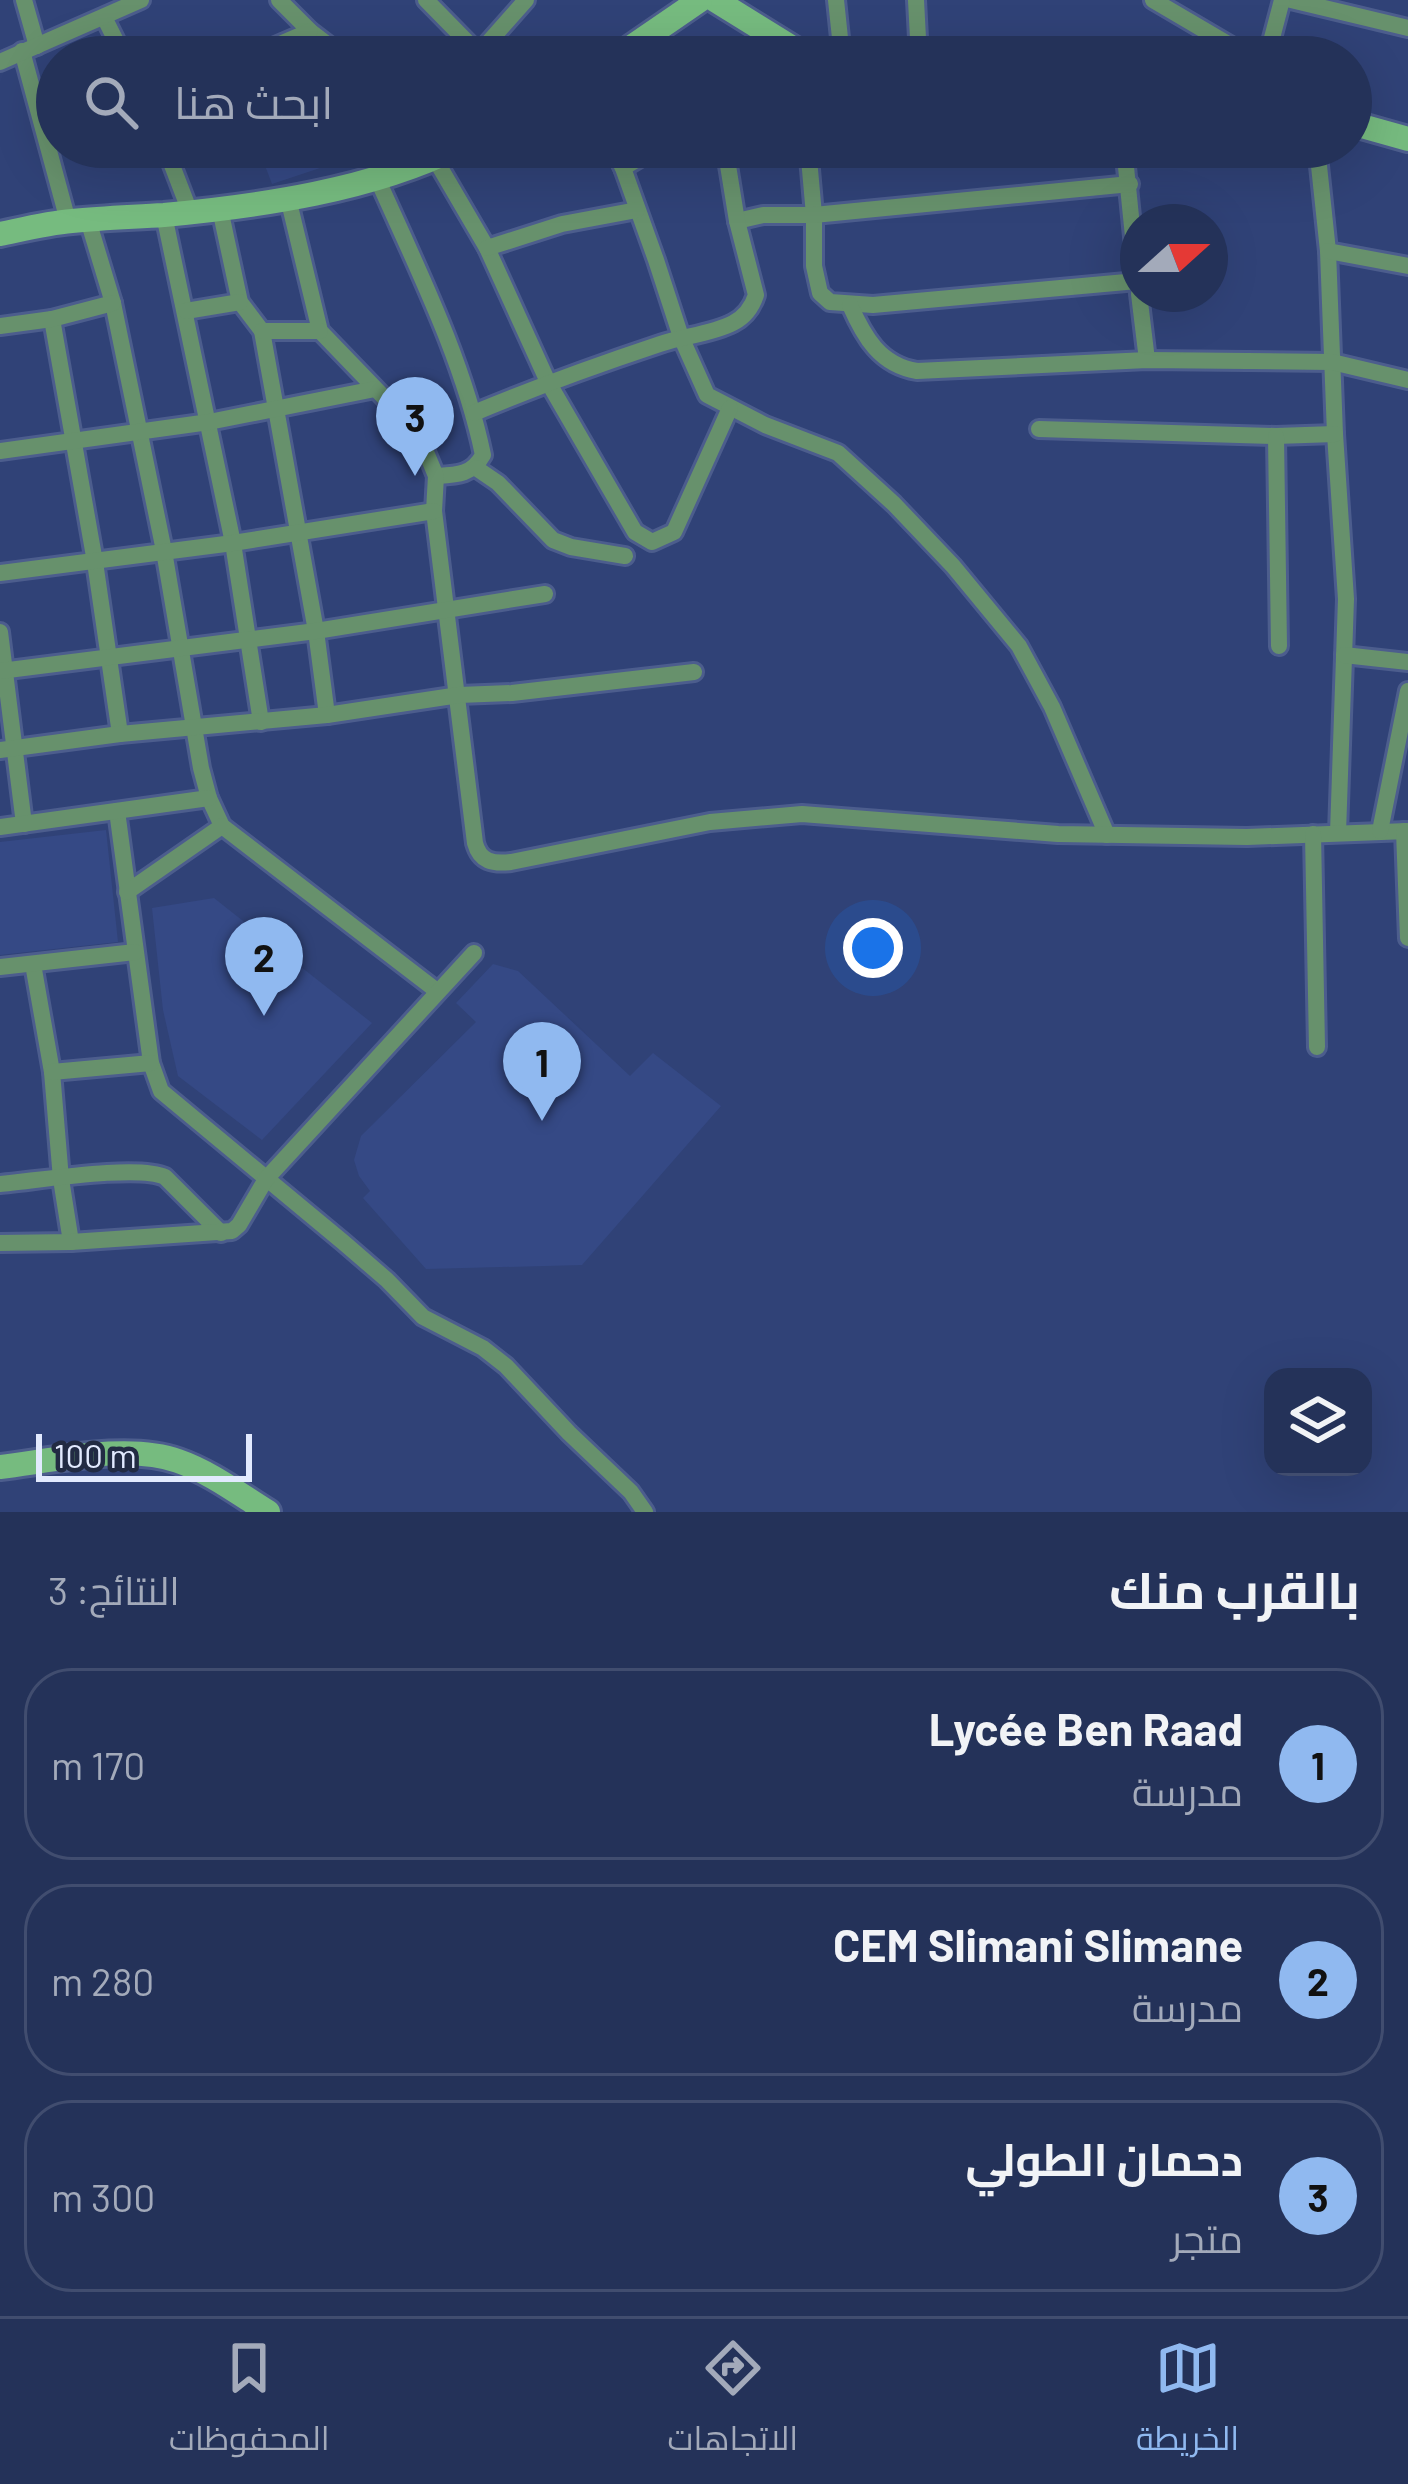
<!DOCTYPE html>
<html lang="ar">
<meta charset="utf-8">
<style>
:root{--surface:#243259;--page:#303e62;--text:#f1f3f6;--muted:#a3aaba;--line:#414d6f;--accent:#90b9f0}
body{margin:0;font-family:Barlow,Cairo,sans-serif;background:var(--page);color:var(--text);direction:rtl}
.controls{position:absolute;right:36px;bottom:36px;display:grid;overflow:hidden;border-radius:24px;box-shadow:0 12px 48px #0002}
.controls button{width:108px;height:108px;display:grid;place-items:center;padding:0;border:0;border-bottom:3px solid var(--line);background:var(--surface);color:var(--text);font:60px sans-serif}
.compass{position:absolute;left:1120px;top:204px;width:108px;height:108px;border-radius:50%;background:var(--surface);box-shadow:0 12px 48px #0002;rotate:69deg}
.scale{position:absolute;left:36px;bottom:30px;width:216px;box-sizing:border-box;padding-left:12px;border:6px solid #e2eafe;border-top:0;font-size:33px;line-height:42px;white-space:nowrap;color:#e2eafe;-webkit-text-stroke:9px #222b43;paint-order:stroke}
.you{position:absolute;left:873px;top:948px;width:42px;height:42px;margin:-30px;border:9px solid #fff;border-radius:50%;background:#1a73e8;box-shadow:0 0 0 18px #1a73e833}
.badge{display:grid;place-items:center;width:78px;height:78px;border-radius:50%;background:var(--accent);color:#111;font-size:39px;font-weight:700}
.pin{position:absolute;translate:-50% -99px;filter:drop-shadow(0 3px 6px #0008)}
.pin::after{content:'';position:absolute;top:63px;width:42px;height:36px;background:inherit;clip-path:polygon(0 0,100% 0,50% 100%)}
.list{margin:0;padding:0;list-style:none}
h2{display:flex;justify-content:space-between;align-items:center;height:156px;margin:0;padding:0 48px;font-size:51px}
h2 small{font-size:39px;font-weight:400;color:var(--muted)}
.list li{display:grid;grid-template-columns:78px 1fr auto;gap:36px;align-items:center;box-sizing:border-box;height:192px;margin:0 24px 24px;padding:0 24px;border:3px solid var(--line);border-radius:48px}
.list b{display:block;font-size:45px;white-space:nowrap}
.list p{margin:0;font-size:39px;white-space:nowrap;color:var(--muted)}
.list em{font-size:39px;font-style:normal;color:var(--muted)}
.icon{flex:none;width:66px;height:66px;fill:none;stroke:currentColor;stroke-width:2;stroke-linecap:round;stroke-linejoin:round}
.map{position:relative;flex:none;width:1408px;height:1512px;overflow:hidden;direction:ltr}
.search{position:absolute;background:var(--surface);box-shadow:0 12px 48px #0002;left:36px;right:36px;top:36px;height:132px;display:flex;align-items:center;gap:30px;box-sizing:border-box;padding:0 42px;border-radius:66px;color:var(--muted);font-size:45px}
.sheet{height:804px;background:var(--surface)}
nav{display:flex;justify-content:space-around;align-items:center;box-sizing:border-box;height:168px;border-top:3px solid var(--line);background:var(--surface);font-size:33px;color:var(--muted)}
nav a{display:grid;justify-items:center;gap:6px}
nav .on{color:var(--accent)}
.map>svg:first-child{display:block}
</style>
<div class="map">
<svg width="1408" height="1512" viewBox="0 0 1408 1512">
<rect width="100%" height="100%" fill="#304277"/>
<!-- built -->
<g fill="#354985">
<path d="M258,147h67l7,17 -60,20z"/>
<path d="M106,830l12,112 -118,13v-113z"/>
<path d="M214,898l158,125 -110,117 -84,-64 -15,-66 -11,-102z"/>
<path d="M493,964l25,7 112,105 23,-23 68,53 -139,159 -156,4 -63,-71 7,-7 -11,-15 -5,-16 7,-24 115,-114 -20,-19z"/>
</g>
<g fill="none" stroke-linecap="round" stroke-linejoin="round">
<!-- street casing -->
<g stroke="#4c5d8d" stroke-width="22">
<g id="street">
<path d="M24,0l13,46"/>
<path d="M279,0l31,31 34,26"/>
<path d="M426,0l56,57"/>
<path d="M836,0l6,57"/>
<path d="M916,0l3,57"/>
<path d="M1153,0l97,57"/>
<path d="M1291,0l117,28"/>
<path d="M104,17l20,40"/>
<path d="M22,51l46,170"/>
<path d="M479,53l47,-53"/>
<path d="M250,57l60,-26"/>
<path d="M1267,57l15,-57"/>
<path d="M0,62l141,-62"/>
<path d="M165,147l25,65"/>
<path d="M612,147l11,21 33,92 25,77 26,58 58,30 73,28 56,51 59,62 66,80 33,61 55,128"/>
<path d="M808,147l6,68v51l6,27 10,9 43,3 264,-24"/>
<path d="M1124,147l14,139"/>
<path d="M1317,147l11,104 7,183 11,165 -8,234"/>
<path d="M435,159l52,89 61,134 87,150 17,10 22,-10 56,-124"/>
<path d="M623,168l35,-21"/>
<path d="M377,178c40,90 86,181 106,277 -11,20 -26,20 -47,21"/>
<path d="M288,198l32,133 79,82 22,27 15,36 -2,35 41,332c5,19 18,21 36,19l199,-40 92,-8 256,20 189,3 161,-6"/>
<path d="M220,209l20,93 22,29 54,300 11,84"/>
<path d="M164,215l69,328 28,179"/>
<path d="M88,220l25,83 51,248 37,217 8,30 13,28 215,165"/>
<path d="M737,221l26,-6h51l316,-31"/>
<path d="M487,248l75,-24 75,-14"/>
<path d="M1328,251l80,15"/>
<path d="M1139,294l8,66"/>
<path d="M850,305c14,32 30,60 67,66l230,-11 185,2 76,18"/>
<path d="M186,311l54,-9"/>
<path d="M52,319l43,243 25,172"/>
<path d="M0,326l52,-7 61,-16"/>
<path d="M262,331h58"/>
<path d="M474,413c62,-26 123,-48 186,-69 23,-8 52,-10 73,-21 12,-6 19,-16 23,-28l-19,-74 -12,-74"/>
<path d="M1039,429l237,7 59,-2"/>
<path d="M1276,436l3,210"/>
<path d="M0,451l209,-29 166,-33"/>
<path d="M476,468l22,15 55,57 18,7 54,9"/>
<path d="M0,573l233,-30 201,-32"/>
<path d="M0,632l24,192"/>
<path d="M1344,655l64,7"/>
<path d="M0,671l316,-40 229,-37"/>
<path d="M0,750l120,-16 207,-19 132,-20 53,-2 182,-21"/>
<path d="M117,811l34,252 10,28 182,151 44,38 36,37 60,31 23,18 63,67 62,59 14,20"/>
<path d="M0,827l209,-29"/>
<path d="M1380,831l28,-140"/>
<path d="M1404,831l4,107"/>
<path d="M1313,834l4,213"/>
<path d="M127,892l95,-66"/>
<path d="M33,964l19,108 9,107 10,63"/>
<path d="M0,967l135,-15"/>
<path d="M52,1072l99,-9"/>
<path d="M0,1184c35,-3 138,-20 165,-7l56,56"/>
<path d="M0,1243l71,-1 161,-11 7,-6 27,-46 208,-226"/>
</g>
</g>
<!-- secondary casing -->
<g stroke="#4c5d8d" stroke-width="30">
<g id="secondary">
<path d="M715,0l92,57"/>
<path d="M617,57l83,-57"/>
<path d="M1351,123l57,16"/>
<path d="M0,234c24,-5 48,-11 72,-13 31,-3 62,-4 92,-6 96,-9 208,-25 294,-68"/>
<path d="M0,1467c51,-6 129,-24 178,-6 32,11 61,33 90,51"/>
</g>
</g>
<!-- street -->
<use href="#street" stroke="#67916c" stroke-width="16"/>
<!-- secondary -->
<use href="#secondary" stroke="#76bb7f" stroke-width="24"/>
</g>
</svg>
<div class="controls">
<button><svg class="icon" aria-label="layers" viewBox="0 0 24 24"><path d="M12 4l9 5-9 5-9-5zM3 14l9 5 9-5"/></svg></button>
</div>
<svg class="compass" viewBox="-18 -18 36 36"><path d="M0-13l5 13h-10z" fill="#e53935"/><path d="M0 13l5-13h-10z" fill="#a3aaba"/></svg>
<div class="scale">100 m</div>
<div class="you"></div>
<div class="pin badge" style="left:542px;top:1121px">1</div>
<div class="pin badge" style="left:264px;top:1016px">2</div>
<div class="pin badge" style="left:415px;top:476px">3</div>
<div class="search"><svg class="icon" aria-label="search" viewBox="0 0 24 24"><circle cx="10" cy="10" r="6"/><path d="M15 15l6 6"/></svg>ابحث هنا</div>
</div>
<section class="sheet">
<h2>بالقرب منك<small>النتائج: 3</small></h2>
<ul class="list">
<li><span class="badge">1</span><div><b>Lycée Ben Raad</b><p>مدرسة</p></div><em>170 m</em></li>
<li><span class="badge">2</span><div><b>CEM Slimani Slimane</b><p>مدرسة</p></div><em>280 m</em></li>
<li><span class="badge">3</span><div><b>دحمان الطولي</b><p>متجر</p></div><em>300 m</em></li>
</ul>
</section>
<nav>
<a class="on"><svg class="icon" aria-label="map" viewBox="0 0 24 24"><path d="M3 6l6-2 6 2 6-2v14l-6 2-6-2-6 2zM9 4v14M15 6v14"/></svg>الخريطة</a>
<a><svg class="icon" aria-label="directions" viewBox="0 0 24 24"><path d="M12 3l9 9-9 9-9-9zM9 14v-3h6M13 9l2 2-2 2"/></svg>الاتجاهات</a>
<a><svg class="icon" aria-label="saved" viewBox="0 0 24 24"><path d="M7 4h10v16l-5-4-5 4z"/></svg>المحفوظات</a>
</nav>
